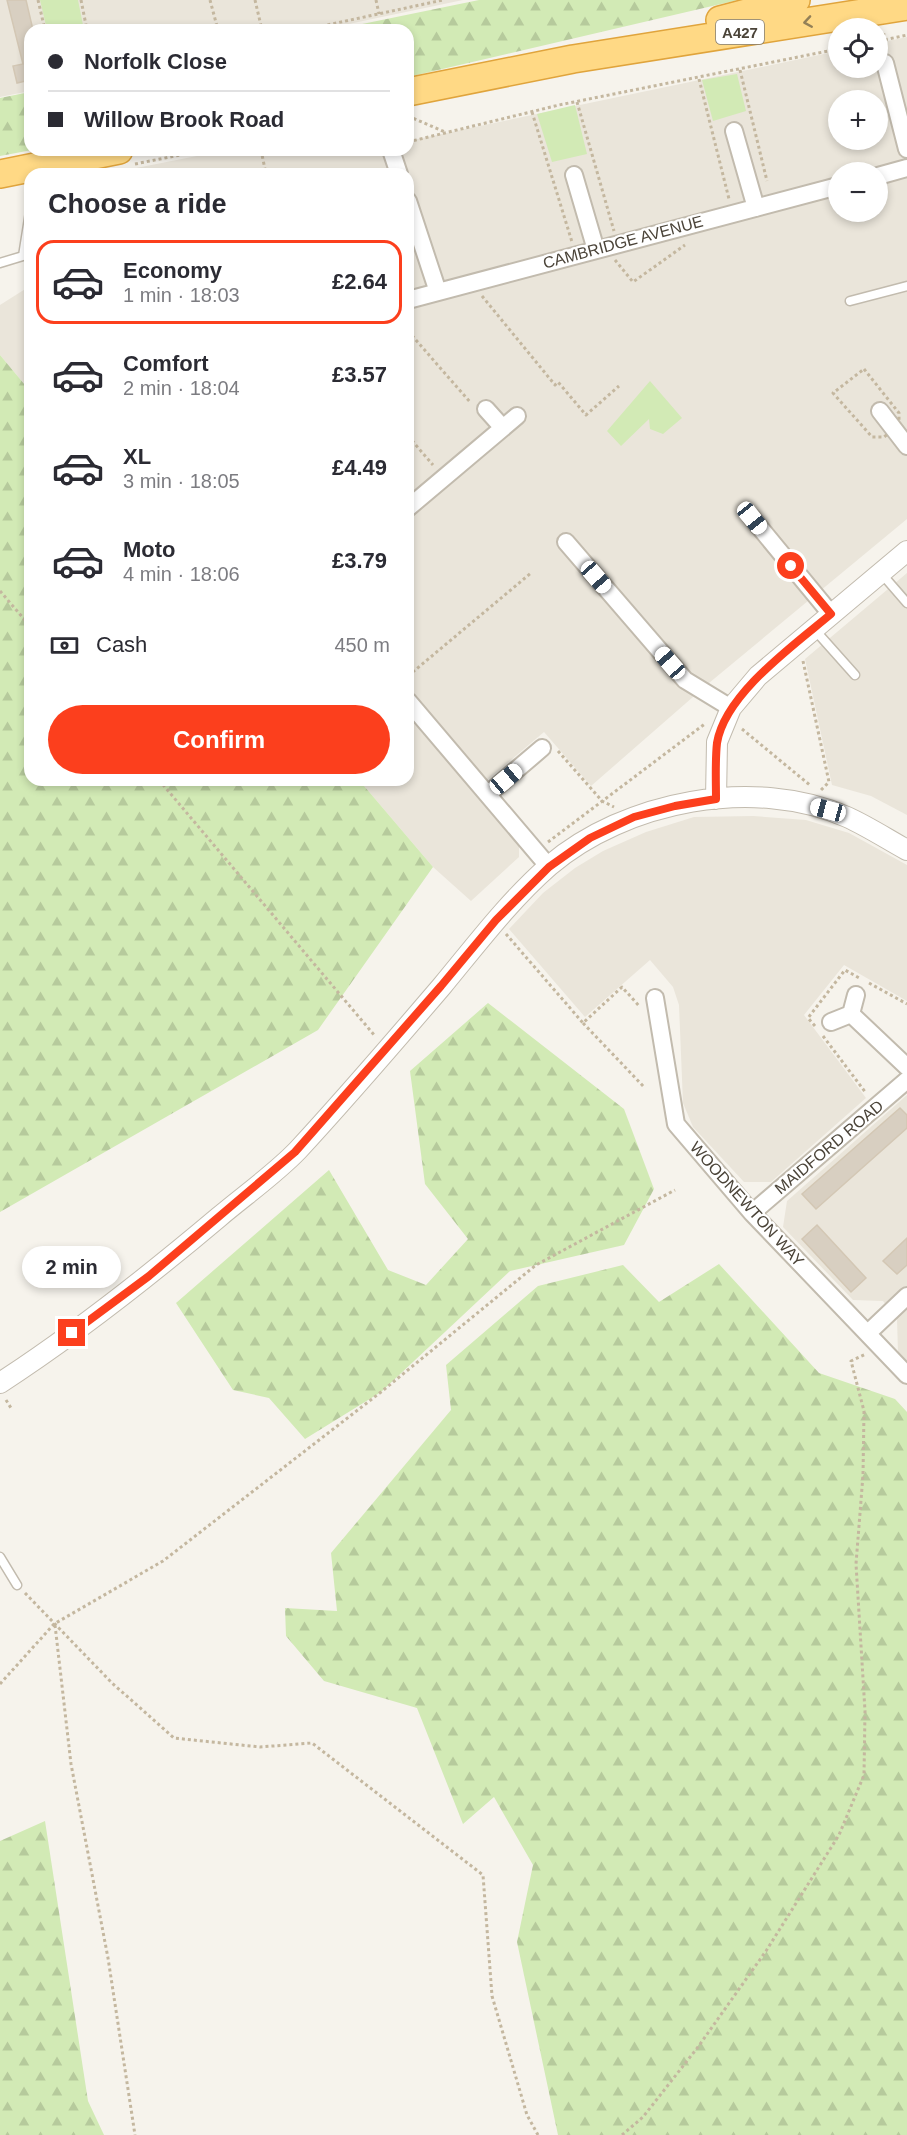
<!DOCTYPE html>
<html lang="en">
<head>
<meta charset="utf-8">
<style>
  :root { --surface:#fff; --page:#f2f2f3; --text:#2b2b33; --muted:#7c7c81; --line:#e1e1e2; --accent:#fc3f1d }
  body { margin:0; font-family:Helvetica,sans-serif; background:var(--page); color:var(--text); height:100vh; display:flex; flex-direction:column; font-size:22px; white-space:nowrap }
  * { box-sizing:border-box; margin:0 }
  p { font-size:20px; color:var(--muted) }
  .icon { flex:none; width:33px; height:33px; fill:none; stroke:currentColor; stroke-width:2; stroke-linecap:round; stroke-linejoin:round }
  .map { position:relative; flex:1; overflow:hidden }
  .panel { position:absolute; left:24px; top:168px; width:390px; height:618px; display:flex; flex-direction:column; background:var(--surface); border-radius:18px; box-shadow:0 3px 9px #0003 }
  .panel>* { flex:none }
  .top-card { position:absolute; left:24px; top:24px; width:390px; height:132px; border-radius:18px; box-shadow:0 3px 9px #0003; display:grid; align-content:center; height:132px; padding:0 24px; background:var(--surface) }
  .tools { position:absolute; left:828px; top:18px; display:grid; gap:12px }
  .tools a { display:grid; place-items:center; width:60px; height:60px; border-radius:50%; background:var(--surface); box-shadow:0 3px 9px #0003; font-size:30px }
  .end { position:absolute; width:27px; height:27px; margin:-14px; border:8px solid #fc3f1d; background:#fff; box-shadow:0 0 0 3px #fff }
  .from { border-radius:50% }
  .bubble { position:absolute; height:42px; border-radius:21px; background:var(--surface); box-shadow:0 3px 9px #0003; font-size:20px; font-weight:600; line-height:42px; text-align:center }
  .car { position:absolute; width:18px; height:36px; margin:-18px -9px; border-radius:8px; box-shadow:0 0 4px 2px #0007; background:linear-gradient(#fff 24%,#345 0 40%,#fff 0 76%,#345 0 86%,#fff 0) }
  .top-card b { display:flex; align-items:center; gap:21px; height:57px; font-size:22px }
  .top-card b+b { border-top:2px solid var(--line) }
  .top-card i { width:15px; height:15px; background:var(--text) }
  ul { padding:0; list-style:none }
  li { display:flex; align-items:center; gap:18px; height:84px; margin:0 12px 9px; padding:0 12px; border:3px solid transparent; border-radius:18px }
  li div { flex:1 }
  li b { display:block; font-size:22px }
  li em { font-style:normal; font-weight:600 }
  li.on { border-color:var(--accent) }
  li>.icon { width:54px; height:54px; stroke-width:1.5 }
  h2 { padding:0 24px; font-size:27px; line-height:72px }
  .pay { display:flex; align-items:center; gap:15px; height:66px; padding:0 24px; font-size:22px }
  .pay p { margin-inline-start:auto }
  .button { display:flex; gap:12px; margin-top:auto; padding:12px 24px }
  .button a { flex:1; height:69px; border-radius:36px; background:var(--accent); color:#fff; font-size:24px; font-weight:600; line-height:69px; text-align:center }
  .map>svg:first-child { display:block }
  .residential { fill:#eae5da; fill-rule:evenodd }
  .green { fill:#d2eab5 }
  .forest { fill:url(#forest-firs) }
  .building { fill:#d8cfc1; stroke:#d3c7b4; stroke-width:1.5 }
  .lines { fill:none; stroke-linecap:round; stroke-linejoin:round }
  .service-casing { stroke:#c2bbae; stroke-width:11 }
  .minor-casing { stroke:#c2bbae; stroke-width:20 }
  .tertiary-casing { stroke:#c2bbae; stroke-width:22 }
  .trunk-casing { stroke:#e0a43c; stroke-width:30 }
  .path { stroke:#c4b79f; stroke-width:3; stroke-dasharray:3 3; stroke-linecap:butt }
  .service { stroke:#fff; stroke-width:8 }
  .minor { stroke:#fff; stroke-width:16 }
  .tertiary { stroke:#fff; stroke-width:20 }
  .trunk { stroke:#ffd985; stroke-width:27 }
  .oneway { stroke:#938057 }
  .route { stroke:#fc3f1d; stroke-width:8 }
  .labels { text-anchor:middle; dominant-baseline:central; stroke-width:4.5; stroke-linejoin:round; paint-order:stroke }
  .shield { fill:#fff; stroke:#817c74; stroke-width:1.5 }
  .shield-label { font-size:15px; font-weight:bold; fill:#4b4439 }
  .street-label { font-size:16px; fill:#4b4439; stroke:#fff }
</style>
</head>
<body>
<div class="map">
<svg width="907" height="2135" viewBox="0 0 907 2135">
  <defs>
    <pattern id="forest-firs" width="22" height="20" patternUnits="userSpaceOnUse" patternTransform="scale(1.5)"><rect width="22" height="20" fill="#d2eab5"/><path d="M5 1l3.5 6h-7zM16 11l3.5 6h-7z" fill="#b6ca9c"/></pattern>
  </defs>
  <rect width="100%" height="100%" fill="#f6f3ec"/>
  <!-- residential -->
  <path class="residential" d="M0,0h463l-143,30h-290v61l-30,6z
    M907,37v482l-198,164 -118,103 -47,-54 -71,60 46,54v11l-48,44 -38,-34 -74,-87h49v-606h-302l121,-24h181v-9l430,-90v17h40v-25zM838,100h40v40h-40zM838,172h40v40h-40z
    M30,286v105l-30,-36v-50z
    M907,573v242l-36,-19 -39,-11 -27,-126z
    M753,816l53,4 43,13 58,32v136l-63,-36 -40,50 62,83 -95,84h-27l-51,-55 -10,-24 -4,-98 -6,-18 -23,-27 -65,57 -76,-88 34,-36 32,-25 28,-17 43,-19 48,-15z
    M907,1095v266l-9,-9 -1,-33 -14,-18 -30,-1 -70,-73 4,-26z"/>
  <!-- green -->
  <path class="green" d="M40,0h38l6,30h-37z
    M737,74l9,37 -33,10 -11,-41z
    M575,105l12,49 -35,8 -15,-48z
    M650,381l32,37 -19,16 -13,-5 -1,-10 -28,27 -14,-15z"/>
  <!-- forest -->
  <path class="forest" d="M479,0h259l-330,77v-47h-75z
    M30,92v58h2l-32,6v-58z
    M0,355l30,36v389h329l74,87 -115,163 -318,182z
    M488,1003l136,106 30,80 -30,56 -114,26 -129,121 -76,47 -36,-41 -36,-8 -57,-87 153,-133 59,100 38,15 42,-46 -43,-55 -15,-113z
    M719,1264l100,109 76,26 12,13v723h-349l-41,-193 16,-77 -39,-68 -31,27 -46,-116 -93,-27 -38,-45 -1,-28 52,3 -6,-58 120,-143 -5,-45 92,-79 85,-21 36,37z
    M45,1821l43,280 16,34h-104v-294z"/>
  <!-- building -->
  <path class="building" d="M7,0h19l7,30h-3v50l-13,3 -4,-17 10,-2z
    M900,1108l7,7v13l-91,81 -14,-15z
    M817,1225l49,53 -15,14 -49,-53z
    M907,1238v27l-10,9 -14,-13z"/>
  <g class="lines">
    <!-- service casing -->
    <g class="service-casing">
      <path id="service" d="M0,263l23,-7 7,-44
        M850,301l57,-15
        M881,573l26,30
        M814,629l41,46
        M0,1557l17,28"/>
    </g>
    <!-- minor casing -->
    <g class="minor-casing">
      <path id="minor" d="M885,63l22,86
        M734,131l22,77
        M391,150l8,24
        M574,175l22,75
        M878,176l29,-8
        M408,201l30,91
        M408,300l430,-114
        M486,409l17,19
        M880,411l27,35
        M408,508l109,-92
        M752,518l79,96
        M566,542l119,138 46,28
        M408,701l141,166
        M488,794l54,-46
        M655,998l21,126 76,89 155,162
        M851,1014l56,53
        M831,1022l20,-8 5,-19
        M752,1213l155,-133
        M868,1333l39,-37"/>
    </g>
    <!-- tertiary casing -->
    <g class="tertiary-casing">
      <path id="tertiary" d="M716,799l1,-57 14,-34 27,-32 149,-125
        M0,1383c77,-50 149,-107 219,-166 26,-22 56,-43 79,-67 49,-53 97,-109 144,-164 34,-41 67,-85 107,-120 76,-65 205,-90 298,-49 20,9 40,22 60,33"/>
    </g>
    <!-- trunk casing -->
    <g class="trunk-casing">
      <path id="trunk" d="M720,20l76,-20
        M408,92l165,-33 334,-53
        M0,174l119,-24"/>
    </g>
    <!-- path -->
    <path class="path" d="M38,0l7,30
      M81,0l6,30
      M210,0l8,30
      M255,0l7,30
      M376,0l3,14
      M304,30l139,-30
      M879,41l28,-6
      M880,41l5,-9
      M740,70l27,111
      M699,79l30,120
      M577,102l37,129
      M532,112l40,130
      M408,116l37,16
      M408,142l151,-37 279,-56
      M261,150l5,24
      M135,164l70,-14
      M615,260l18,22 52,-37
      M482,296l73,89 3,-3 28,33 33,-29
      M408,331l62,71
      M864,369l35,44v12l-15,12h-12l-39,-44z
      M408,436l25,29
      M0,591l30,35
      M803,661l26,121 -8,8
      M408,676l123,-103
      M742,729l69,57
      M558,751l44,50 12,6
      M159,780l216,256
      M548,842l158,-119
      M506,934l77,89 39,-36 18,20
      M869,983l38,21
      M583,1023l62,65
      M815,1026l-7,-8 37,-48 16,9
      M823,1036l43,57
      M6,1400l5,8
      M25,1593l87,90 62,55 86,9 52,-4 171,132 9,121 35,119 11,20
      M55,1625l16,139 37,194 27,177
      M0,1684l54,-60 109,-63 218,-169 155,-127 139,-75
      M622,2135l21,-18 55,-70 68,-96 73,-116 25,-60 1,-64 -9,-147 7,-89 1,-64 -13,-50 15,-7"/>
    <!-- service -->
    <use href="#service" class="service"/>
    <!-- minor -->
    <use href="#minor" class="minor"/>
    <!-- tertiary -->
    <use href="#tertiary" class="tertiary"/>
    <!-- trunk -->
    <use href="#trunk" class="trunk"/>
  </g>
  <!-- one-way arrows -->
  <defs><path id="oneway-chevron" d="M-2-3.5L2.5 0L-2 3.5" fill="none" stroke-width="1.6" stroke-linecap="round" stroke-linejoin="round" transform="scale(1.5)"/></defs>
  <use class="oneway" href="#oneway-chevron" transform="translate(808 22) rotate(171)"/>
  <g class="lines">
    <!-- route -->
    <path class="route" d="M72,1333l77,-57 146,-124 146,-166 55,-66 53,-53 41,-29 44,-21 41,-11 41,-7c0,-18 -1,-38 1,-56 8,-49 77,-98 114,-129l-40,-48"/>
  </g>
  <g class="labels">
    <!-- shield labels -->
    <rect class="shield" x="716" y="20" width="48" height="24" rx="4.5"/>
    <g class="shield-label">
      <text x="740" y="32">A427</text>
    </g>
    <!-- street labels -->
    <g class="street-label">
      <text transform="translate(623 242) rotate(-15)">CAMBRIDGE AVENUE</text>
      <text transform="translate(829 1147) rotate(-40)">MAIDFORD ROAD</text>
      <text transform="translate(747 1204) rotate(48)">WOODNEWTON WAY</text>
    </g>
  </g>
</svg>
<div class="tools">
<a><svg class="icon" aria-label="locate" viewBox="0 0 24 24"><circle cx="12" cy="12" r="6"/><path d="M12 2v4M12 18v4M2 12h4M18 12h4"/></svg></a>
<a>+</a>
<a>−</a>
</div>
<i class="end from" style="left:791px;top:566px"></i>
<i class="end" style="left:72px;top:1333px"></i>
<div class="bubble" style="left:22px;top:1246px;width:99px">2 min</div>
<i class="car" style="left:752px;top:518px;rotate:141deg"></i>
<i class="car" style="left:596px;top:577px;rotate:139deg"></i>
<i class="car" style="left:670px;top:663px;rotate:319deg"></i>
<i class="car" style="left:506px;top:779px;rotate:50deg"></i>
<i class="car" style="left:828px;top:810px;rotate:285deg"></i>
<div class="top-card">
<b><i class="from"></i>Norfolk Close</b>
<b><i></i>Willow Brook Road</b>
</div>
<section class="panel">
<h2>Choose a ride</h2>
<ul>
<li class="on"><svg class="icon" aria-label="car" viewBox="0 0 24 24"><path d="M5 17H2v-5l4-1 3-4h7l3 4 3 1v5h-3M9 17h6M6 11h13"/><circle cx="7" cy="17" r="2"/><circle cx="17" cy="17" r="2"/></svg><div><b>Economy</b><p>1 min · 18:03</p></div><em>£2.64</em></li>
<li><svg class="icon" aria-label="car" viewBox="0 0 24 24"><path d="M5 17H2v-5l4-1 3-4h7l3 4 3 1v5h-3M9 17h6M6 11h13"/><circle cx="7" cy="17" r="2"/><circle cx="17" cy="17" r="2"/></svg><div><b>Comfort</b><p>2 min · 18:04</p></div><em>£3.57</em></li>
<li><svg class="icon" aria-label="car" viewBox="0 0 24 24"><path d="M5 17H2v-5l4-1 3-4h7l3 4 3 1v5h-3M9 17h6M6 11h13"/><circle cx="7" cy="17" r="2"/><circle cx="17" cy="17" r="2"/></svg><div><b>XL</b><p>3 min · 18:05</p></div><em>£4.49</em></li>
<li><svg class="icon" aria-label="car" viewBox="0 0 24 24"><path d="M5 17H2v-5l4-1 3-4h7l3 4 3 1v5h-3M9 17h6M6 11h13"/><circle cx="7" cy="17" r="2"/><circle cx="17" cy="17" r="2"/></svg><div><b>Moto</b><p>4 min · 18:06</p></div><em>£3.79</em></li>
</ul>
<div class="pay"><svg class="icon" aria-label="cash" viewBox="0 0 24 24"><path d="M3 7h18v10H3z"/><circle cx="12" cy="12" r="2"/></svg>Cash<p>450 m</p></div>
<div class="button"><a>Confirm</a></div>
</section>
</div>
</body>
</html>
